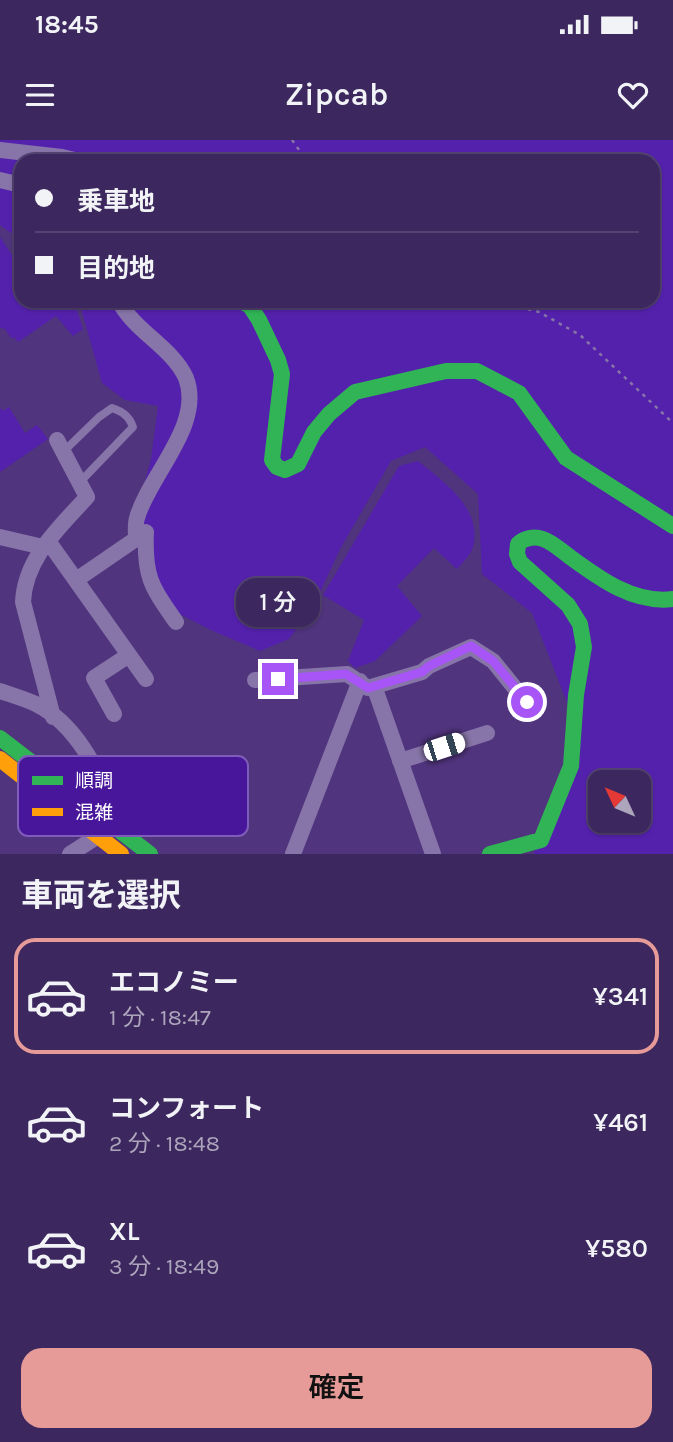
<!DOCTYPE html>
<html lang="ja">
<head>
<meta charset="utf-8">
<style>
  :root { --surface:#3c275e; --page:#473367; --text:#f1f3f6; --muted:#aca5bc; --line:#554473; --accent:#e69b98 }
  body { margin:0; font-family:Karla,"Noto Sans JP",sans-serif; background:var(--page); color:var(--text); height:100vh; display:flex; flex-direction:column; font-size:26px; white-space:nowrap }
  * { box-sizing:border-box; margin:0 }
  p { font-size:23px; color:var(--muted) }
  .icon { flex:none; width:38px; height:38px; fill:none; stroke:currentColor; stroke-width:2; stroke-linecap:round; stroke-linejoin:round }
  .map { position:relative; height:714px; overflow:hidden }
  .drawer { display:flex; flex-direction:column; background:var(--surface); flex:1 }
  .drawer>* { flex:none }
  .banner { position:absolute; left:14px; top:14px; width:646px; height:154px; border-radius:21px; box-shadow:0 2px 5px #0004,0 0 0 2px var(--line); display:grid; align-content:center; height:154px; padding:0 21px; background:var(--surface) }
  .needle { width:46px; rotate:314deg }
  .tools { position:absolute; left:588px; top:630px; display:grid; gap:14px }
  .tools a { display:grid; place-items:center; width:63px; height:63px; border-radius:14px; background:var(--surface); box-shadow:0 2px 5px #0004,0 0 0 2px var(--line); font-size:35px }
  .end { position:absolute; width:32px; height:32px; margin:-16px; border:9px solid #a855f7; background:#fff; box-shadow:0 0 0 4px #fff }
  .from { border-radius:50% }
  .bubble { position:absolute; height:49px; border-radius:21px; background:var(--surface); box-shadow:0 2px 5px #0004,0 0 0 2px var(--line); font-size:23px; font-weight:600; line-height:49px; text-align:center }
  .car { position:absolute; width:21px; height:42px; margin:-21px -10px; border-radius:9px; box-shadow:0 0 5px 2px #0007; background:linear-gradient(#fff 24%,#345 0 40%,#fff 0 76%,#345 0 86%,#fff 0) }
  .banner b { display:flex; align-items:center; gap:24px; height:66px; font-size:26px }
  .banner b+b { border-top:2px solid var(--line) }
  .banner i { width:18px; height:18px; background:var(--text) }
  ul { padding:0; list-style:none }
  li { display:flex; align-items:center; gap:21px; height:116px; margin:0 14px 10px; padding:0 7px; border:4px solid transparent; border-radius:21px }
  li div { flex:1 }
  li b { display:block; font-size:26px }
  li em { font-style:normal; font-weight:600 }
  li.on { border-color:var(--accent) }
  li>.icon { width:63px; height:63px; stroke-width:1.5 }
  h2 { padding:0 21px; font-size:32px; line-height:84px }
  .primary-button { display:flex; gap:14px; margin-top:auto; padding:14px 21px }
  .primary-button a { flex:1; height:80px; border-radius:21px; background:var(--accent); color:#111; font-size:28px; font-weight:600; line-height:80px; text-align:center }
  .status { display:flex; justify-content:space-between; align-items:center; height:49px; padding:0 35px; background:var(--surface); direction:ltr }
  .status svg { height:19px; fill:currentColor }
  header { display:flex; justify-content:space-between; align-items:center; height:91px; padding:0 21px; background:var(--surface); font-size:32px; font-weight:600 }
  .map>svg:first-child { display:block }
  .green { fill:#5421ad; fill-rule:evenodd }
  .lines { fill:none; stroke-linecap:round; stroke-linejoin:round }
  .path { stroke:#8774a8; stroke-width:2.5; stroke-dasharray:3.5 5; stroke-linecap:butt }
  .lane { stroke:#8774a8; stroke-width:8 }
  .street { stroke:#8774a8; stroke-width:16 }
  .fast { stroke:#30b455; stroke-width:16 }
  .slow { stroke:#ff9f0a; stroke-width:16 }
  .route { stroke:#a855f7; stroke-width:9 }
  .key { fill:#48169b; stroke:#7f5cb9; stroke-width:2 }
  .key-label { font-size:19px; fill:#fff }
</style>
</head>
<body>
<div class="status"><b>18:45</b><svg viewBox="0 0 49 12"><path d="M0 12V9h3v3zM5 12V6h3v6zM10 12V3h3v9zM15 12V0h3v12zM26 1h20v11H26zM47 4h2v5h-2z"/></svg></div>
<header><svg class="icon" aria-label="menu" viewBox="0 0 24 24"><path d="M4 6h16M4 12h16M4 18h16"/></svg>Zipcab<svg class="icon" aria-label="heart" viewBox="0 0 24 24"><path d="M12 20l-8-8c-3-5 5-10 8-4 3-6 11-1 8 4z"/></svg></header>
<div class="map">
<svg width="673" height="714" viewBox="0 0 673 714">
  <rect width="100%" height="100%" fill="#50347d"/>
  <!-- green -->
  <path class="green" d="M0,0h673v714h-139l5,-24 27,-72 4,-48 -38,-97 -50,-39 -4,-80 -53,-47 -34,14 -51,88 -24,52 -27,38 -29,12 -47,-20 -57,-29 -17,-97 12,-46 7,-53 -33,-6 -23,-17 -23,-82h574v-140h-632v79l-21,-15zM600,642h39v39h-39z
    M0,97l15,23 6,1v40h53l9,28 -10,7 -17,-20 -38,26 -4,-5 -2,2 -7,-10 -5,-1z
    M9,267l16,26 12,-8 11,14 -48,33v-64l3,3z
    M418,321c26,21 65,48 55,86 -2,8 -11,16 -16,22l-23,-21 -37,38 25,30 -47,45 -20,7 -7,-7 16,-41 -41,-25 76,-129z"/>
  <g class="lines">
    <!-- path -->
    <path class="path" d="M292,0l15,21
      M495,161l44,11 41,23 93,88"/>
    <!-- lane -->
    <path class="lane" d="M63,312l36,-35 13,-9c11,4 17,8 21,19l-53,55"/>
    <!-- street -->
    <path class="street" d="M0,10l62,7 17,4
      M0,40l21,5
      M119,161c15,30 54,47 67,77 18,47 -37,97 -49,140 -2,6 -1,14 -1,21
      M0,397l43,10
      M48,401l98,138
      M76,440l70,-48c-2,45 5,54 30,90
      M255,540l92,-6 21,14 54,-16 7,-6 42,-19 22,14 34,42
      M374,546l59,168
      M0,551c12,4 25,8 36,13 48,24 68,83 90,128
      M114,574l-20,-36 35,-23
      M53,577l-30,-115c2,-44 36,-74 64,-105l-30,-57
      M400,621l87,-28
      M70,714l28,-18
      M293,714l67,-173"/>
    <!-- fast -->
    <path class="fast" d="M241,161l9,5 9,14 19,40 4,14 -10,86 5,7 8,3 13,-6 16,-32 15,-18 26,-22 91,-21h31l42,22 47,65 107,68
      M0,598l150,116
      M490,714l51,-14 30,-74 5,-71 8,-48 -4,-23 -12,-19 -48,-43 -3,-8 1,-10c6,-6 16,-8 25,-5 9,3 19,12 27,18 30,22 64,47 103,42"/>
    <!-- slow -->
    <path class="slow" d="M0,619l121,95"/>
  </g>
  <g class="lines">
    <!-- route -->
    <path class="route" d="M278,539l68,-5 22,14 54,-16 7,-6 42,-20 22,15 34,41"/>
  </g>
  <!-- legend -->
  <rect x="18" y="616" width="230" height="80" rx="10" class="key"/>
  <rect x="32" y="636" width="31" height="9" fill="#30b455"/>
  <rect x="32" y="668" width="31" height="8" fill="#ff9f0a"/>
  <g class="key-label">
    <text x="75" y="647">順調</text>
    <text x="75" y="679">混雑</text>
  </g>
</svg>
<div class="tools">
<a><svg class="needle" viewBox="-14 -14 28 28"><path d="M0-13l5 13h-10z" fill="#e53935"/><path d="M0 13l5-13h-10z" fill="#aca5bc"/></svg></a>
</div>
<i class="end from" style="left:527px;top:562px"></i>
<i class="end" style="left:278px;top:539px"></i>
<div class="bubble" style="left:236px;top:438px;width:84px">1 分</div>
<i class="car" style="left:444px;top:607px;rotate:72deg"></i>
<div class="banner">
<b><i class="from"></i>乗車地</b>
<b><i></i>目的地</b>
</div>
</div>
<section class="drawer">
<h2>車両を選択</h2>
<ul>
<li class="on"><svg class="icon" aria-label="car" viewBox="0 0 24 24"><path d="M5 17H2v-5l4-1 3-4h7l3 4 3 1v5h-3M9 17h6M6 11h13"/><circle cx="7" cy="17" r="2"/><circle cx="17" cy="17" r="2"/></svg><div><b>エコノミー</b><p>1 分 · 18:47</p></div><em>¥341</em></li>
<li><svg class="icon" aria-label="car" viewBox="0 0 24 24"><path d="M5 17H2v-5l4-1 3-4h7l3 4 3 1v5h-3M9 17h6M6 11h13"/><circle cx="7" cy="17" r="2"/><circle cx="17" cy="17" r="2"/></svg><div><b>コンフォート</b><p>2 分 · 18:48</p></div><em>¥461</em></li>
<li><svg class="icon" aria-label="car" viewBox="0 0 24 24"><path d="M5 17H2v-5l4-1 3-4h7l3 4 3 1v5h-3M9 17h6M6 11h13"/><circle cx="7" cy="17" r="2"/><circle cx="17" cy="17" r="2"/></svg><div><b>XL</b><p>3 分 · 18:49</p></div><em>¥580</em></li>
</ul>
<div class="primary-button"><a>確定</a></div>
</section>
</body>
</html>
